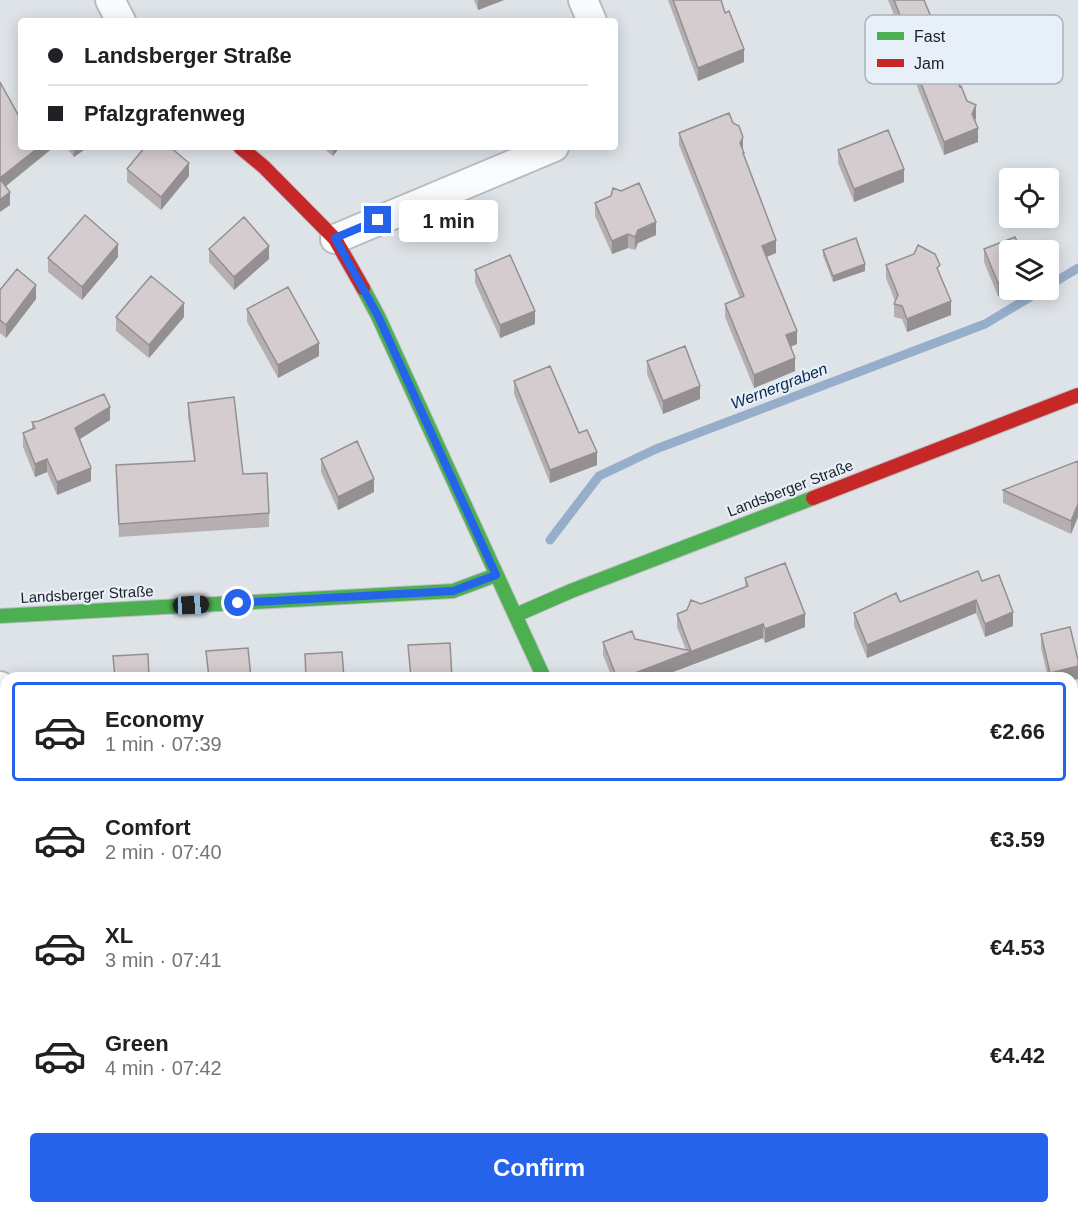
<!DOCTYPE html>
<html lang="en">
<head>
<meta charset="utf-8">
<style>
  :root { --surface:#fff; --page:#f6f6f6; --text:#202124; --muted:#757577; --line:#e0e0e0; --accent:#2563eb }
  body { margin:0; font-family:Arial,sans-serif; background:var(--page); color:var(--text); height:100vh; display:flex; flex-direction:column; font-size:22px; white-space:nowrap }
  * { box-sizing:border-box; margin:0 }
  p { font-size:20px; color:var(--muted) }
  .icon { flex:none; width:33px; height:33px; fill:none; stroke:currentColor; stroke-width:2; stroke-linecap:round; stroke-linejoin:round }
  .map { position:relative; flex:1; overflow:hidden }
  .drawer { position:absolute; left:0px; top:672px; width:1078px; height:542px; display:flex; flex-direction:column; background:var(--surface); border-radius:18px 18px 0 0; box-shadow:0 3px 15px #0003 }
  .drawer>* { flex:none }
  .top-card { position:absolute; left:18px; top:18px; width:600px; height:132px; border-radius:6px; box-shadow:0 3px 15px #0003; display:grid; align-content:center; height:132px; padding:0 30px; background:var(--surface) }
  .controls { position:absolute; left:999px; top:168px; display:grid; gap:12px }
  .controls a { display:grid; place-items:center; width:60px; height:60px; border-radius:6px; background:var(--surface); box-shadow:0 3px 15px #0003; font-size:30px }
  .end { position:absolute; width:27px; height:27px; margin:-14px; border:8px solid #2563eb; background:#fff; box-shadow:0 0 0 3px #fff }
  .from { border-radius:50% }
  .bubble { position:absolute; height:42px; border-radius:6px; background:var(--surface); box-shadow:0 3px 15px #0003; font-size:20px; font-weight:800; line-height:42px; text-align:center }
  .car { position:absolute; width:18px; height:36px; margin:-18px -9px; border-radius:8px; box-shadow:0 0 4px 2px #0007; background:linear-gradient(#222 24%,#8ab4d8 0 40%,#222 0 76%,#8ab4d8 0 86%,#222 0) }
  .top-card b { display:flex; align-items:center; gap:21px; height:57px; font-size:22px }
  .top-card b+b { border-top:2px solid var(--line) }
  .top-card i { width:15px; height:15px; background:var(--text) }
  ul { padding:10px 0 0; list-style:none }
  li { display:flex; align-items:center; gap:18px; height:99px; margin:0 12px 9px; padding:0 18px; border:3px solid transparent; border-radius:6px }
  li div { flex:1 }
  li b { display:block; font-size:22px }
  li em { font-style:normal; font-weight:800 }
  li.active { border-color:var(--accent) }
  li>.icon { width:54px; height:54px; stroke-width:1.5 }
  .button { display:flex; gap:12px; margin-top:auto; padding:12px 30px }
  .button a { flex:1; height:69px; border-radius:6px; background:var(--accent); color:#fff; font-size:24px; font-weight:800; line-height:69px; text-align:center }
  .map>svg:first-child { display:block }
  .built { fill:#d0d9e4 }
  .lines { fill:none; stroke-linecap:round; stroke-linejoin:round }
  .stream { stroke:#97aecb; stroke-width:9 }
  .street-casing { stroke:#b9bcc0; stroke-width:32 }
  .fast-casing { stroke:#b9bcc0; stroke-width:16 }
  .jam-casing { stroke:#b9bcc0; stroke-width:16 }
  .street { stroke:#fafbfc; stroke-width:28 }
  .fast { stroke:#4caf50; stroke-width:14 }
  .jam { stroke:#c62828; stroke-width:14 }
  .tram { stroke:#babcbd; stroke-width:1.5 }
  .rail { stroke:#babcbd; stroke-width:4.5; stroke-dasharray:3 6; stroke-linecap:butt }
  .wall { fill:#b6afb1 }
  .shaded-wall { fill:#948f90 }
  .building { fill:#d4ccce; stroke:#948f90; stroke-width:1.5 }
  .route { stroke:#2563eb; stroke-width:8 }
  .labels { text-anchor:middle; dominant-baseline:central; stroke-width:4.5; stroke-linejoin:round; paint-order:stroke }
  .street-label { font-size:15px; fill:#1c1f22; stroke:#e7eff9 }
  .water-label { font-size:16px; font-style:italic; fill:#06294e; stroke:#e7eff9 }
  .key { fill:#e7eff9; stroke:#aab1b8; stroke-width:1.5 }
  .key-label { font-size:16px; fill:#1c1f22 }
</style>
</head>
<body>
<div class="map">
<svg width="1078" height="1213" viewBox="0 0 1078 1213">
  <rect width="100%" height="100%" fill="#dee3e8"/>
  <!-- built -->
  <path class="built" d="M0,1003l6,5v200h222l6,5h-234z"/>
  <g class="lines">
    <!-- stream -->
    <path class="stream" d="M1048,286l30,-18
      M550,540l49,-64 57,-27 329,-125 57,-34
      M414,1213l1,-5"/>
    <!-- street casing -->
    <g class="street-casing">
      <path id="street" d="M110,0l11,21
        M583,0l9,21
        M335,239l219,-92
        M0,686l6,6
        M1072,852l6,-1"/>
    </g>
    <!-- fast casing -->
    <g class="fast-casing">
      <path id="fast" d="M363,288l15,28 166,362
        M516,615l55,-24 242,-93
        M0,616l453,-25 43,-16
        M785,1208l3,5"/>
    </g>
    <!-- jam casing -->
    <g class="jam-casing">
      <path id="jam" d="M240,147l24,20 71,72 28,49
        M813,498l265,-103"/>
    </g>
    <!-- street -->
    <use href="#street" class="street"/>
    <!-- fast -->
    <use href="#fast" class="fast"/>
    <!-- jam -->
    <use href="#jam" class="jam"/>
    <!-- tram -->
    <path class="tram" d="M0,1138l6,5
      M0,1173l6,5
      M37,1208l6,5
      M77,1208l6,5"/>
    <!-- rail -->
    <path class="rail" d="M0,1101l6,6
      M117,1208l6,5"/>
  </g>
  <!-- wall -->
  <path class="wall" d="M474,0h30l-26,10z
    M668,0h53l23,62 -46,19z
    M888,0h36l36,87 16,31 -1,3 3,21 -34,13 -33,-84 -9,4 -15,-38v-13l9,-4z
    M679,133l64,17 1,8 32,95 -10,4 31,87 -6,3 4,24 -41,17 -29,-71v-13l15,-6 -61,-153z
    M66,147h22l-14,10z
    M322,147h18l-7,9z
    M838,150l66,32 -50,20 -16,-39z
    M127,169l62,7 -28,34 -34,-28z
    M595,203l61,32 -18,8 -3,7 -7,-2 -16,6 -17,-38z
    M209,249l60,10 -35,31 -25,-28z
    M984,249l26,41h5l-17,6 -14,-34z
    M823,250l42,21 -32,11 -10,-26z
    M118,257l-36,43 -34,-28v-14z
    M886,265l54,9 11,41 -44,17 -5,-13 -8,-2v-13l1,-3 -9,-23z
    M475,270l60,54 -35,14 -25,-55z
    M0,290l36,9 -30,39 -6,-5z
    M247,309l72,47 -41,22 -31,-56z
    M116,317h68l-35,41 -33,-27z
    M647,361l53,38 -37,15 -16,-40z
    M514,381l83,84 -47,18 -36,-89z
    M188,403l55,71 26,39v14l-150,10 -3,-72 78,-4 -6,-45z
    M110,420l-30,19 11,42 -34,14 -10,-23 -12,5 -12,-30v-14l9,-4v-7z
    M321,459l53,33 -36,18 -17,-38z
    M1078,461v56l-7,17 -68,-31v-13z
    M745,578l60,49 -40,16 -2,-5 -106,40h-45l-9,-23v-13l32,-3 51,11 -9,-23v-13l68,-27z
    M982,581l31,45 -28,11 -9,-24 -109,45 -13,-32v-13z
    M1041,634l37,26v19l-6,1v-2h-24l-7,-30z
    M6,779v69l-6,-6v-56z
    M855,1208h40l3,5h-40z"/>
  <!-- shaded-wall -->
  <path class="shaded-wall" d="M478,0h26l-26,10z
    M744,49v13l-46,19v-13z
    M911,58v13l-9,4v-14z
    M976,105v13l-4,9v-13z
    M978,128v14l-34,13v-13z
    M743,137v12l-3,-6z
    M39,147h15l-54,44v-13z
    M74,147h14l-14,10z
    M333,147h7l-7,9z
    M189,163v13l-28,34v-13z
    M904,169v13l-50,20v-13z
    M10,192v13l-10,7v-12z
    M656,222v13l-18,8 -3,7v-13l3,-7z
    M628,234v14l-16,6v-13z
    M776,240v13l-14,6v-13z
    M118,244v13l-36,43v-13z
    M269,246v13l-35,31v-13z
    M865,264v7l-32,11v-6z
    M1010,279v11h5l-17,6v-13z
    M36,285v14l-30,39v-13z
    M951,301v14l-44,17v-13z
    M184,303v14l-35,41v-13z
    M535,311v13l-35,14v-13z
    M797,331v13l-11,4v-13z
    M319,343v13l-41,22v-13z
    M795,358v13l-41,17v-13z
    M700,386v13l-37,15v-13z
    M110,407v13l-35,22v-14z
    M597,452v13l-47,18v-13z
    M47,459v13l-12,5v-13z
    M91,468v13l-34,14v-13z
    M374,479v13l-36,18v-13z
    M1078,504v13l-7,17v-13z
    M976,600v13l-109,45v-13z
    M1013,612v14l-28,11v-13z
    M805,614v13l-40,16v-14z
    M763,624v14l-106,40h-35z
    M1078,666v13l-6,1v-2h-22v-5z
    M845,1208h9l-9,4z
    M948,1208h10l-10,4z"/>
  <!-- building -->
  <path class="building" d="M673,0h48l4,13 4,-2 15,38 -46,19z
    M894,0h30l36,87 1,-1 6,15 9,4 -4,9 6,14 -34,14 -33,-84 -9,3 -15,-37 14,-6z
    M0,82l21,38v27h18l-39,31z
    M729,113l4,10 6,3 4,11 -3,6 4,10h-1l33,87 -14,6 35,85 -11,4 9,23 -41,17 -29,-71 19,-8 -65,-163z
    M888,130l16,39 -50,20 -16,-39z
    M145,147h25l19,16 -28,34 -34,-28z
    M0,179l10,13 -10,8z
    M639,183l17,39 -18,8 -3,7 -7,-3 -16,7 -17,-38 16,-7 2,-8 8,3z
    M85,215l33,29 -36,43 -34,-29z
    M244,217l25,29 -35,31 -25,-28z
    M1015,237l6,13h-11v29l-12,4 -14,-34z
    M856,238l9,26 -32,12 -10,-26z
    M918,245l17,9 5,11 -3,3 14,33 -44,18 -5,-13 -8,-2 4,-9 -12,-30 28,-11z
    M510,255l25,56 -35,14 -25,-55z
    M17,269l19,16 -30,40 -6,-5v-30z
    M151,276l33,27 -35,42 -33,-28z
    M288,287l31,56 -41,22 -31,-56z
    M685,346l15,40 -37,15 -16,-40z
    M550,366l29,67 8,-3 10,22 -47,18 -36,-89z
    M104,394l6,13 -35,21 16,40 -34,14 -10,-23 -12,5 -12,-31 12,-5 -3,-6 7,-1z
    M234,397l9,77 24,-1 2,40 -150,11 -3,-59 79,-4 -7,-58z
    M357,441l17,38 -36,18 -17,-38z
    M1078,461v43l-7,17 -68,-31z
    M785,563l20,51 -40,15 -2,-5 -141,54h-5l-14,-36 29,-11 3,8 56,12 -14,-37 10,-4 4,-10 10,4 47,-18 -3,-8z
    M978,571l4,10 17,-6 14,37 -28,12 -9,-24 -109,45 -13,-32 42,-20 4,9z
    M1070,627l8,33v6l-28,7 -9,-39z
    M450,643l2,35h-41l-3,-33z
    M248,648l3,30h-42l-3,-27z
    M342,652l2,26h-38l-1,-24z
    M148,654l1,24h-34l-2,-22z
    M6,779v56l-6,-6v-43z
    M524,1208h196l1,3 -8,2h-188z
    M861,1208h34l3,5h-35z
    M910,1208h9l3,5h-24z"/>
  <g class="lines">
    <!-- route -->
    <path class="route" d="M238,603l215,-12 43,-16 -118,-259 -43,-78 43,-18"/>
  </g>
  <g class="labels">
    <!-- street labels -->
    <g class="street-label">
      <text transform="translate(790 488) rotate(-21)">Landsberger Straße</text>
      <text transform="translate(87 594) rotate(-3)">Landsberger Straße</text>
    </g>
    <!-- water labels -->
    <g class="water-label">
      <text transform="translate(779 386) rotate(-21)">Wernergraben</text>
    </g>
  </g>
  <!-- legend -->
  <rect x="865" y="15" width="198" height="69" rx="9" class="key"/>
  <rect x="877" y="32" width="27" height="8" fill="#4caf50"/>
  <rect x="877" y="59" width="27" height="8" fill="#c62828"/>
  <g class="key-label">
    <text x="914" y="42">Fast</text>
    <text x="914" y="69">Jam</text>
  </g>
</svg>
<div class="controls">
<a><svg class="icon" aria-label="locate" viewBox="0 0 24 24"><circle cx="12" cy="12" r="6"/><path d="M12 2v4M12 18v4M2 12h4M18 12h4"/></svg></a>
<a><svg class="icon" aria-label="layers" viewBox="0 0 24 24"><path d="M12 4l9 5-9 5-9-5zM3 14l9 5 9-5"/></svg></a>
</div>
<i class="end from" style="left:238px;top:603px"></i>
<i class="end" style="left:378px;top:220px"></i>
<div class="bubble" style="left:399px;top:200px;width:99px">1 min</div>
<i class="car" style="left:191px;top:605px;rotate:87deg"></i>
<div class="top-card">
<b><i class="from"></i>Landsberger Straße</b>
<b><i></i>Pfalzgrafenweg</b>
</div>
<section class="drawer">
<ul>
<li class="active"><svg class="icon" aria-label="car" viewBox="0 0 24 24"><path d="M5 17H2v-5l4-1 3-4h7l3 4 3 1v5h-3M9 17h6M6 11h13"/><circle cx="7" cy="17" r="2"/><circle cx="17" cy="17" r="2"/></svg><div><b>Economy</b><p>1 min · 07:39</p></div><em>€2.66</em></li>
<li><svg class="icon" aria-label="car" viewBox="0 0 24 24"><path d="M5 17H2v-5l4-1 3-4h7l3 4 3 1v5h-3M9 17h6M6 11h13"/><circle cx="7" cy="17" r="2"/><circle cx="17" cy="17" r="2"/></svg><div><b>Comfort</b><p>2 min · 07:40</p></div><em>€3.59</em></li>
<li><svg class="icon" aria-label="car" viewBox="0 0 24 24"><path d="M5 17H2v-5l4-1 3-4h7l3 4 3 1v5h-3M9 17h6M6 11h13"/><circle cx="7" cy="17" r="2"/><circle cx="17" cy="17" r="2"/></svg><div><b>XL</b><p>3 min · 07:41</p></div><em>€4.53</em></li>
<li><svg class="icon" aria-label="car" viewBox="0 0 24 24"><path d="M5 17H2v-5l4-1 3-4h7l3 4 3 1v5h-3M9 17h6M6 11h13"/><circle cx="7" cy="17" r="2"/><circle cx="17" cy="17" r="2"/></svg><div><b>Green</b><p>4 min · 07:42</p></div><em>€4.42</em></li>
</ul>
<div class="button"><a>Confirm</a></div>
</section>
</div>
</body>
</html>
